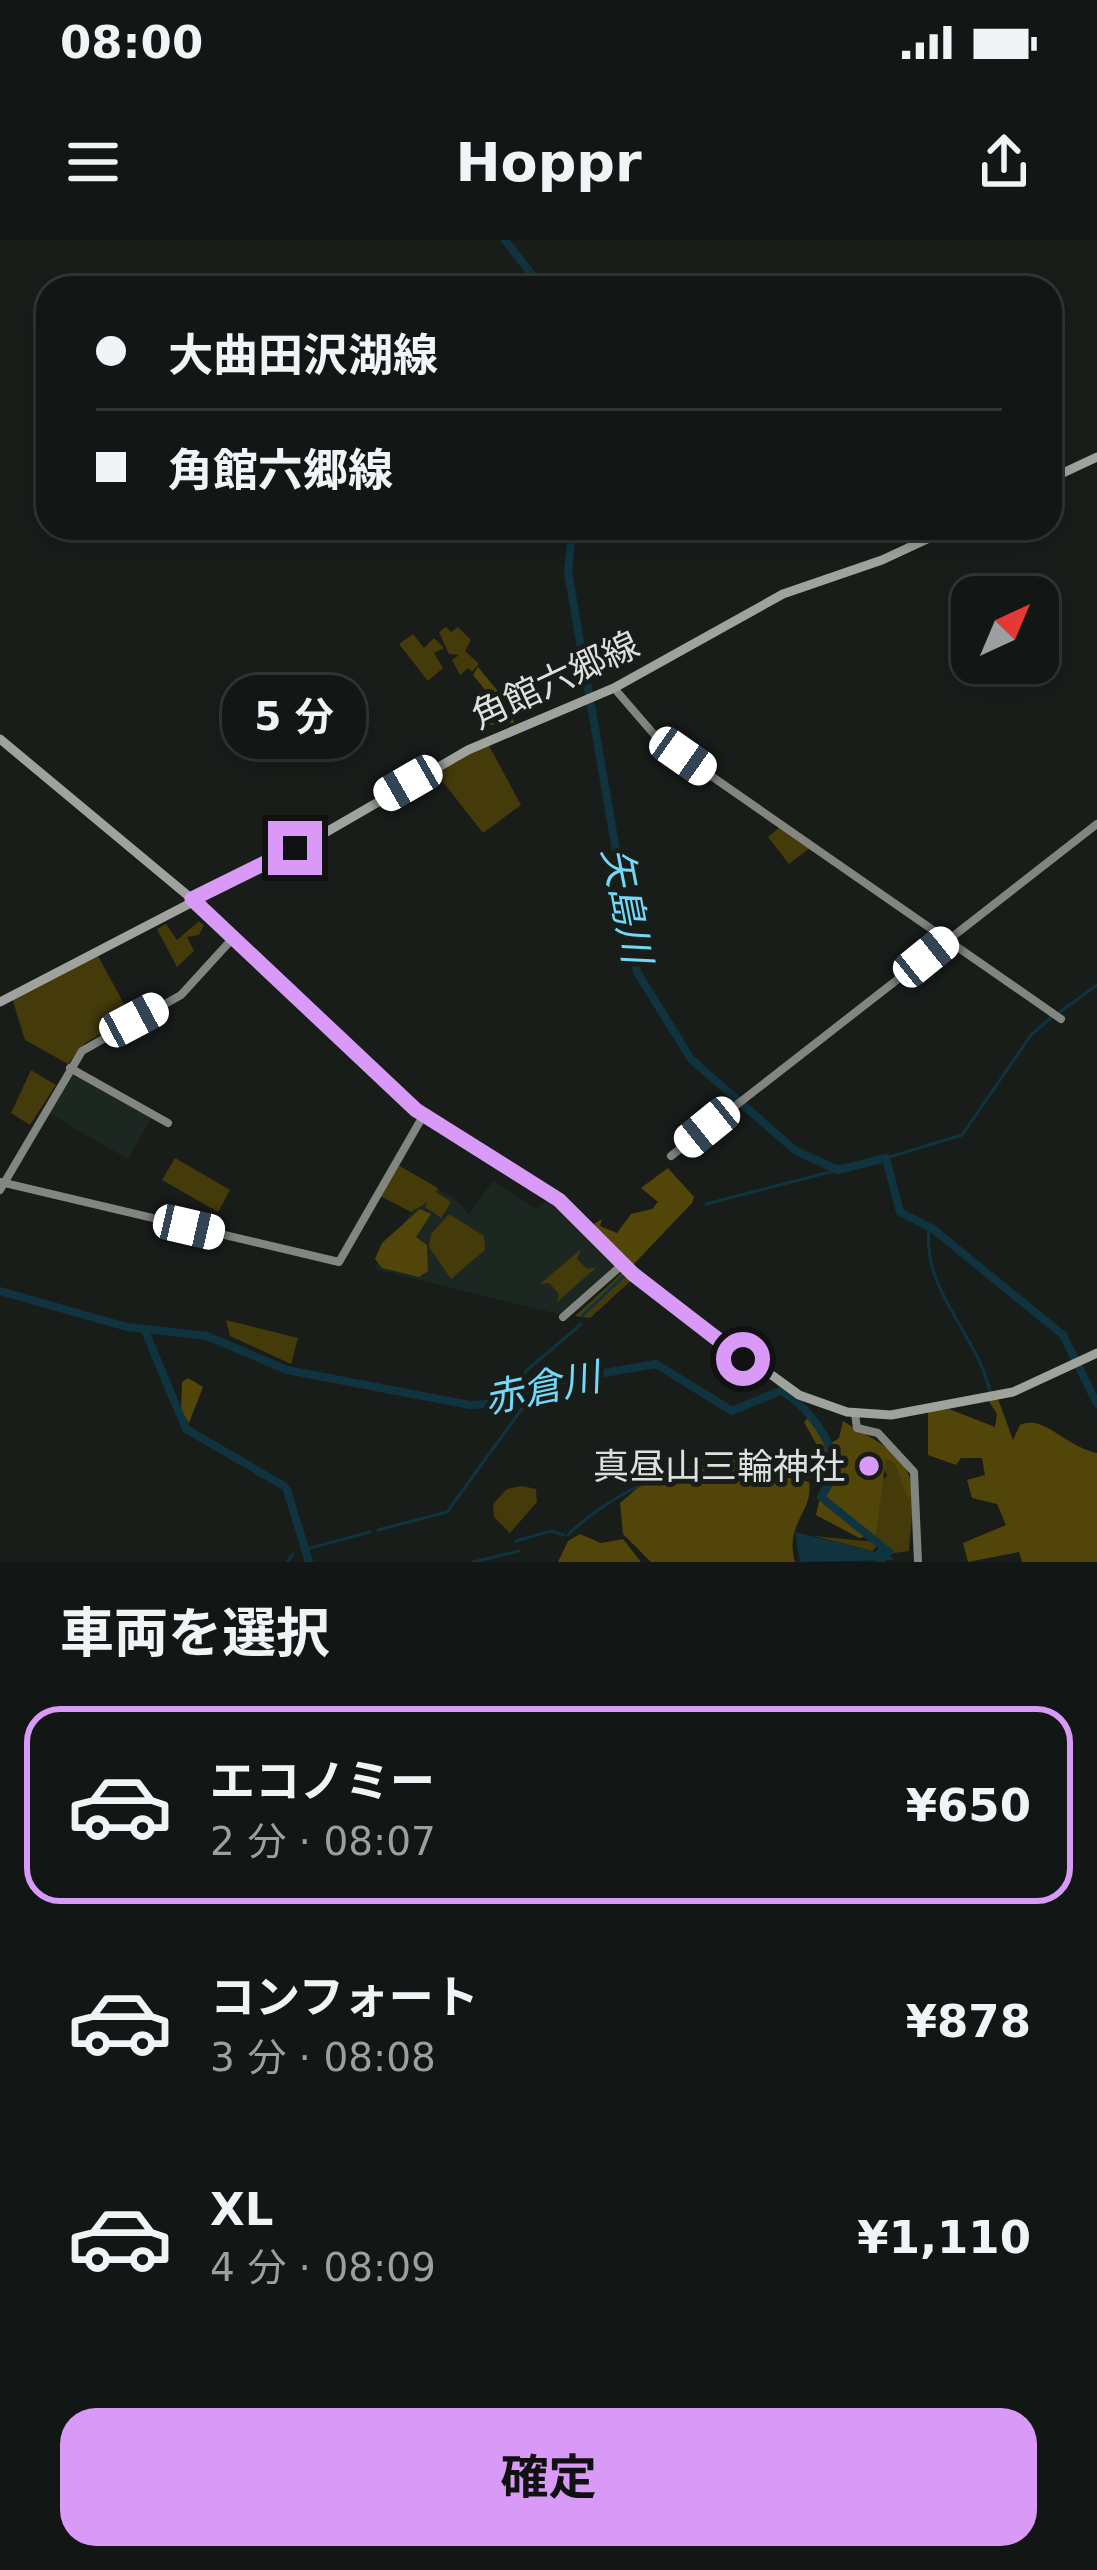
<!DOCTYPE html>
<html lang="ja">
<head>
<meta charset="utf-8">
<style>
  :root { --surface:#121614; --page:#1f2322; --text:#f1f3f6; --muted:#9c9fa0; --line:#313534; --accent:#d99af7 }
  body { margin:0; font-family:"DejaVu Sans","Noto Sans JP",sans-serif; background:var(--page); color:var(--text); height:100vh; display:flex; flex-direction:column; font-size:45px; white-space:nowrap }
  * { box-sizing:border-box; margin:0 }
  p { font-size:39px; color:var(--muted) }
  .icon { flex:none; width:66px; height:66px; fill:none; stroke:currentColor; stroke-width:2; stroke-linecap:round; stroke-linejoin:round }
  .map { position:relative; height:1322px; overflow:hidden }
  .details { display:flex; flex-direction:column; background:var(--surface); flex:1 }
  .details>* { flex:none }
  .hud { position:absolute; left:36px; top:36px; width:1026px; height:264px; border-radius:36px; box-shadow:0 6px 18px #0003,0 0 0 3px var(--line); display:grid; align-content:center; height:264px; padding:0 60px; background:var(--surface) }
  .needle { width:78px; rotate:44deg }
  .buttons { position:absolute; left:951px; top:336px; display:grid; gap:24px }
  .buttons a { display:grid; place-items:center; width:108px; height:108px; border-radius:24px; background:var(--surface); box-shadow:0 6px 18px #0003,0 0 0 3px var(--line); font-size:60px }
  .end { position:absolute; width:54px; height:54px; margin:-27px; border:15px solid #d99af7; background:#111; box-shadow:0 0 0 6px #111 }
  .from { border-radius:50% }
  .bubble { position:absolute; height:84px; border-radius:36px; background:var(--surface); box-shadow:0 6px 18px #0003,0 0 0 3px var(--line); font-size:39px; font-weight:700; line-height:84px; text-align:center }
  .car { position:absolute; width:36px; height:72px; margin:-36px -18px; border-radius:15px; box-shadow:0 0 9px 3px #0007; background:linear-gradient(#fff 24%,#345 0 40%,#fff 0 76%,#345 0 86%,#fff 0) }
  .hud b { display:flex; align-items:center; gap:42px; height:114px; font-size:45px }
  .hud b+b { border-top:3px solid var(--line) }
  .hud i { width:30px; height:30px; background:var(--text) }
  ul { padding:0; list-style:none }
  li { display:flex; align-items:center; gap:36px; height:198px; margin:0 24px 18px; padding:0 36px; border:6px solid transparent; border-radius:36px }
  li div { flex:1 }
  li b { display:block; font-size:45px }
  li em { font-style:normal; font-weight:700 }
  li.active { border-color:var(--accent) }
  li>.icon { width:108px; height:108px; stroke-width:1.5 }
  h2 { padding:0 60px; font-size:54px; line-height:144px }
  .action { display:flex; gap:24px; margin-top:auto; padding:24px 60px }
  .action a { flex:1; height:138px; border-radius:36px; background:var(--accent); color:#111; font-size:48px; font-weight:700; line-height:138px; text-align:center }
  .status { display:flex; justify-content:space-between; align-items:center; height:84px; padding:0 60px; background:var(--surface); direction:ltr }
  .status svg { height:33px; fill:currentColor }
  header { display:flex; justify-content:space-between; align-items:center; height:156px; padding:0 60px; background:var(--surface); font-size:54px; font-weight:700 }
  .map>svg:first-child { display:block }
  .built { fill:#1b2720 }
  .green { fill:#453a0a }
  .forest { fill:#524509 }
  .water { fill:#10343f }
  .lines { fill:none; stroke-linecap:round; stroke-linejoin:round }
  .stream { stroke:#10343f; stroke-width:3 }
  .river { stroke:#10343f; stroke-width:8 }
  .secondary { stroke:#838580; stroke-width:8 }
  .primary { stroke:#a0a39d; stroke-width:9 }
  .route { stroke:#d99af7; stroke-width:15 }
  .poi-dot { fill:#d99af7; stroke:#181d1a; stroke-width:4.5 }
  .labels { text-anchor:middle; dominant-baseline:central; stroke-width:10; stroke-linejoin:round; paint-order:stroke }
  .street-label { font-size:36px; fill:#dce0de; stroke:#181d1a }
  .poi-label { font-size:36px; fill:#dce0de; stroke:#181d1a; text-anchor:end }
  .water-label { font-size:39px; font-style:italic; fill:#72d9f9; stroke:#181d1a }
</style>
</head>
<body>
<div class="status"><b>08:00</b><svg viewBox="0 0 49 12"><path d="M0 12V9h3v3zM5 12V6h3v6zM10 12V3h3v9zM15 12V0h3v12zM26 1h20v11H26zM47 4h2v5h-2z"/></svg></div>
<header><svg class="icon" aria-label="menu" viewBox="0 0 24 24"><path d="M4 6h16M4 12h16M4 18h16"/></svg>Hoppr<svg class="icon" aria-label="share" viewBox="0 0 24 24"><path d="M12 15V3M7 8l5-5 5 5M5 13v7h14v-7"/></svg></header>
<div class="map">
<svg width="1097" height="1322" viewBox="0 0 1097 1322">
  <rect width="100%" height="100%" fill="#181d1a"/>
  <!-- built -->
  <path class="built" d="M71,829l81,48 -24,42 -81,-47z
    M398,925l57,34 14,15 24,-33 43,28 15,-12 69,68 -58,50 -188,-46 37,-57z"/>
  <!-- green -->
  <path class="green" d="M446,387l5,5 7,-5 13,13 -6,11 14,13 -7,8 -4,-4 -8,7 -8,-15 7,-5 -10,-1 -10,-22z
    M413,394l11,14 10,-10 10,10 -10,5 9,15 -15,13 -29,-37z
    M487,502l34,63 -38,28 -47,-60z
    M781,586l30,21 -22,17 -21,-27z
    M199,681l5,4 -5,10 -12,2 7,14 -17,16 -20,-38 9,-5 11,16z
    M97,714l34,63 -46,26 -17,21 -43,-24 -13,-42z
    M31,830l25,15 -26,40 -19,-12z
    M175,918l55,32 -12,22 -56,-32z
    M398,925l40,23 -2,4 15,10 -10,16 -16,-11 3,-5 -17,10 -31,-16z
    M449,974l35,22 1,14 -34,29 -22,-32 2,-13z
    M581,1009l-4,10 10,10 10,-2 -40,35 2,-8 -10,-11 -9,1z
    M625,1030l9,8 -44,40 -15,-2z
    M226,1080l72,18 -7,26 -61,-28z
    M889,1210c35,33 22,56 20,101l-23,3 -8,-9 -6,6 -58,-15 61,6 -31,-30 43,-36 -7,-17z
    M522,1246l14,3 1,13 -27,31 -16,-16 -1,-13 14,-15z"/>
  <!-- forest -->
  <path class="forest" d="M478,427l31,38 5,18 -26,2 -10,-15 17,-8 -22,-27z
    M668,928l26,29 -2,6 -62,65 -41,-41 13,-8 -2,7 17,7 14,-19 21,-5 6,-7 -17,-14z
    M420,969l11,5 -15,23 11,8 1,26 -9,6 -37,-9 -7,-9 7,-16z
    M188,1138l15,9 -14,36 -8,-12 1,-29z
    M998,1159l15,41 7,-15c24,-11 44,21 77,28v109h-75l-3,-10 -51,10 -5,-19 43,-18 -9,-21 -25,-6 -5,-18 18,-5 -3,-17h-21l-5,7 -28,-10v-44l21,-2 46,18 2,-13 -9,-14z
    M808,1178l22,26 9,-6 4,-17c29,19 66,30 70,71l-5,7 -13,-35 -9,-6 -10,76 -17,4 -43,-23 8,-35 -5,-31 -15,-27z
    M742,1214l24,17 43,11c5,30 -25,41 -14,80h-144l-28,-28 -3,-31 27,-23z
    M580,1294l21,9 22,-4 18,23h-83l10,-21z"/>
  <!-- water -->
  <path class="water" d="M795,1292l80,20 6,-5 13,13 -94,2z"/>
  <g class="lines">
    <!-- stream -->
    <path class="stream" d="M1060,772l37,-27
      M886,918l76,-23 69,-100 22,-19
      M706,964l132,-34
      M929,989c-7,62 49,106 61,163
      M582,1076l44,-42
      M815,1237l11,11
      M378,1290l69,-18 82,-113 -8,-8 4,-19 56,-48
      M568,1295c34,-36 129,-85 178,-81l21,16 45,7
      M516,1301l35,-10 13,4
      M307,1309l63,-17
      M287,1322l6,-8
      M473,1322l46,-11"/>
    <!-- river -->
    <path class="river" d="M505,0l37,48
      M572,288l-4,44 69,400 54,87 105,92 42,19 48,-12 14,54 33,17 130,106 34,69
      M0,1051l127,36 80,9 80,34 183,35 20,-1 51,-20 115,-20 76,47 48,-20c23,9 57,53 53,79 -1,10 -7,19 -12,27l68,55 -10,10
      M145,1091l41,98 98,57
      M287,1250l22,72"/>
    <!-- secondary -->
    <path class="secondary" d="M614,448l44,51 403,280
      M70,828l98,55
      M671,916l426,-332
      M0,942l339,80 84,-146
      M0,950l82,-139 99,-56 52,-57
      M563,1077l60,-53
      M855,1174l2,14 21,5 36,39 4,90"/>
    <!-- primary -->
    <path class="primary" d="M1050,239l47,-22
      M0,499l192,160 224,211 143,90 74,74 166,121 48,17 44,3 122,-23 84,-39
      M0,762l316,-164 152,-88 146,-62 169,-94 99,-34 69,-32"/>
  </g>
  <g class="lines">
    <!-- route -->
    <path class="route" d="M295,608l-103,51 224,211 143,90 74,74 110,85"/>
  </g>
  <!-- markers -->
  <circle class="poi-dot" cx="869" cy="1226" r="12"/>
  <g class="labels">
    <!-- street labels -->
    <g class="street-label">
      <text transform="translate(555 440) rotate(-25)">角館六郷線</text>
    </g>
    <!-- poi labels -->
    <g class="poi-label">
      <text x="845" y="1226">真昼山三輪神社</text>
    </g>
    <!-- water labels -->
    <g class="water-label">
      <text transform="translate(627 665) rotate(79)">矢島川</text>
      <text transform="translate(542 1148) rotate(-12)">赤倉川</text>
    </g>
  </g>
</svg>
<div class="buttons">
<a><svg class="needle" viewBox="-14 -14 28 28"><path d="M0-13l5 13h-10z" fill="#e53935"/><path d="M0 13l5-13h-10z" fill="#9c9fa0"/></svg></a>
</div>
<i class="end from" style="left:743px;top:1119px"></i>
<i class="end" style="left:295px;top:608px"></i>
<div class="bubble" style="left:222px;top:435px;width:144px">5 分</div>
<i class="car" style="left:683px;top:516px;rotate:125deg"></i>
<i class="car" style="left:408px;top:543px;rotate:240deg"></i>
<i class="car" style="left:926px;top:717px;rotate:51deg"></i>
<i class="car" style="left:134px;top:780px;rotate:62deg"></i>
<i class="car" style="left:707px;top:887px;rotate:231deg"></i>
<i class="car" style="left:189px;top:987px;rotate:103deg"></i>
<div class="hud">
<b><i class="from"></i>大曲田沢湖線</b>
<b><i></i>角館六郷線</b>
</div>
</div>
<section class="details">
<h2>車両を選択</h2>
<ul>
<li class="active"><svg class="icon" aria-label="car" viewBox="0 0 24 24"><path d="M5 17H2v-5l4-1 3-4h7l3 4 3 1v5h-3M9 17h6M6 11h13"/><circle cx="7" cy="17" r="2"/><circle cx="17" cy="17" r="2"/></svg><div><b>エコノミー</b><p>2 分 · 08:07</p></div><em>¥650</em></li>
<li><svg class="icon" aria-label="car" viewBox="0 0 24 24"><path d="M5 17H2v-5l4-1 3-4h7l3 4 3 1v5h-3M9 17h6M6 11h13"/><circle cx="7" cy="17" r="2"/><circle cx="17" cy="17" r="2"/></svg><div><b>コンフォート</b><p>3 分 · 08:08</p></div><em>¥878</em></li>
<li><svg class="icon" aria-label="car" viewBox="0 0 24 24"><path d="M5 17H2v-5l4-1 3-4h7l3 4 3 1v5h-3M9 17h6M6 11h13"/><circle cx="7" cy="17" r="2"/><circle cx="17" cy="17" r="2"/></svg><div><b>XL</b><p>4 分 · 08:09</p></div><em>¥1,110</em></li>
</ul>
<div class="action"><a>確定</a></div>
</section>
</body>
</html>
